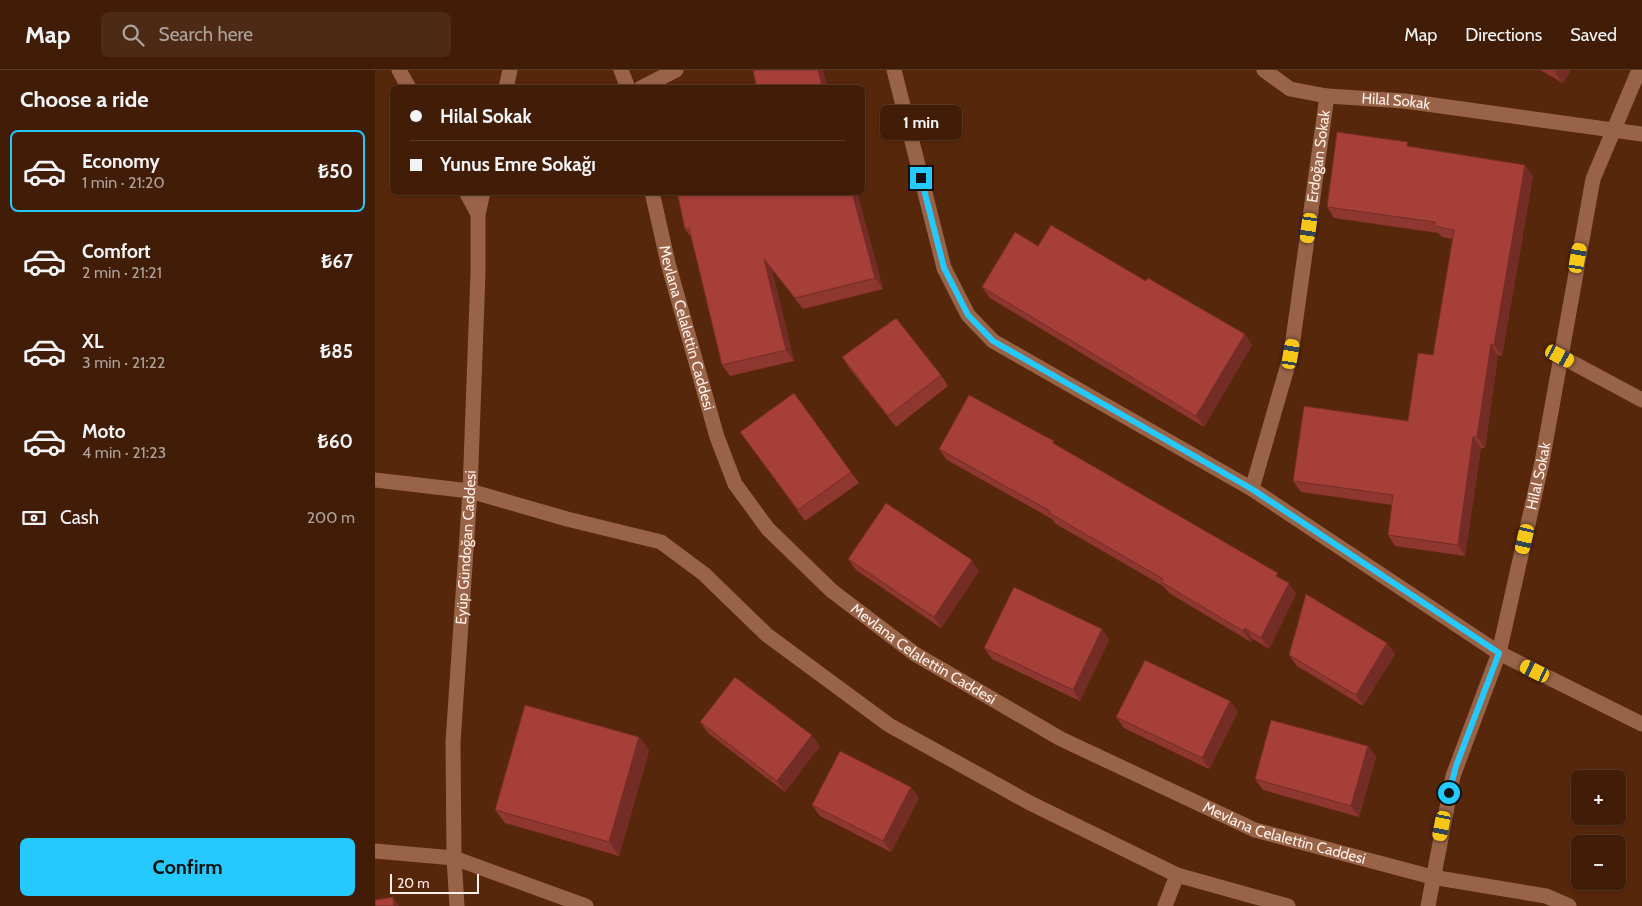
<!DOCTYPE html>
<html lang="en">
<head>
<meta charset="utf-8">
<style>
  :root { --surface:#411d08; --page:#4c2a16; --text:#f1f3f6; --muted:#aea29c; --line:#5a3b29; --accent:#25c9fe }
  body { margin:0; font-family:Cabin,sans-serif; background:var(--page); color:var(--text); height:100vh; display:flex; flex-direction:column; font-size:19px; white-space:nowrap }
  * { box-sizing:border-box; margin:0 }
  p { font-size:16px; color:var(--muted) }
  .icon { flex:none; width:28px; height:28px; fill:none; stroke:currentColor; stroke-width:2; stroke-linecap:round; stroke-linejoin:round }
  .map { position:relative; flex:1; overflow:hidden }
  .sheet { display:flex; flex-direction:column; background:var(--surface); width:375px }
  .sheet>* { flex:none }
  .hud { position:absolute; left:15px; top:15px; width:475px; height:110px; border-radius:8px; box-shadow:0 1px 4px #0004,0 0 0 1px var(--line); display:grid; align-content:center; height:110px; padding:0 20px; background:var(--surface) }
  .tools { position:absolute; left:1196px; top:700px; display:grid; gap:10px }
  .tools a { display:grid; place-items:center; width:55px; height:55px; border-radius:8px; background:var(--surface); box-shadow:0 1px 4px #0004,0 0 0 1px var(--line); font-size:25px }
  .scale { position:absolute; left:15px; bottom:12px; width:89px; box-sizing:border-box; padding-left:5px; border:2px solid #fdf0ea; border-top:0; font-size:14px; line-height:18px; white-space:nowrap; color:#fdf0ea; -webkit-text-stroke:4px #57270b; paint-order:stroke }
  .end { position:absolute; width:22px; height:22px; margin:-11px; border:6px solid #25c9fe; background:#111; box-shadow:0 0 0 2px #111 }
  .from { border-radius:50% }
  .bubble { position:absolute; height:35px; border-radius:8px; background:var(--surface); box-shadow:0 1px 4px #0004,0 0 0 1px var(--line); font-size:16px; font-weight:800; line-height:35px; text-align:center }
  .car { position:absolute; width:15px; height:30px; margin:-15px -8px; border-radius:6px; box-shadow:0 0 4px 1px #0007; background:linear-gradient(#f5c518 24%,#345 0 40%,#f5c518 0 76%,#345 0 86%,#f5c518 0) }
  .hud b { display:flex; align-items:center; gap:18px; height:48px; font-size:19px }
  .hud b+b { border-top:1px solid var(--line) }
  .hud i { width:12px; height:12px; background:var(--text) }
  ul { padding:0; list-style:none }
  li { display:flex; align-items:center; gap:15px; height:82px; margin:0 10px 8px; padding:0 10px; border:2px solid transparent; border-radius:8px }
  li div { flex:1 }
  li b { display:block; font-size:19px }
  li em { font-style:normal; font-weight:800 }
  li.active { border-color:var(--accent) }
  li>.icon { width:45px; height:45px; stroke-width:1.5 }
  h2 { padding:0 20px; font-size:22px; line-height:60px }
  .pay { display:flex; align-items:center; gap:12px; height:55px; padding:0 20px; font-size:19px }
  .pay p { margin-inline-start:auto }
  .primary-button { display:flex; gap:10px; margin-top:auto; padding:10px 20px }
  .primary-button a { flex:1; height:58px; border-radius:8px; background:var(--accent); color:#111; font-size:20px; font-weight:800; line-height:58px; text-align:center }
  header { display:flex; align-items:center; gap:30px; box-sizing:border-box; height:70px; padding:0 25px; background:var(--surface); border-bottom:1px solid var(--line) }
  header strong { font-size:24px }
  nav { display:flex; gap:28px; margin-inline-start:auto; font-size:18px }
  .search { width:350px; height:45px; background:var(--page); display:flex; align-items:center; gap:12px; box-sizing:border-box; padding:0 18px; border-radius:8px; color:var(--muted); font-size:19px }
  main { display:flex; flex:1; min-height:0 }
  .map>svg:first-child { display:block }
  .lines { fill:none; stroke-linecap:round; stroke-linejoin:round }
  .minor { stroke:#996348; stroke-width:15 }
  .wall { fill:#8e3630 }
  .shaded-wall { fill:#742c27 }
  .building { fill:#a53f38; stroke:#742c27 }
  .route { stroke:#25c9fe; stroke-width:6 }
  .labels { text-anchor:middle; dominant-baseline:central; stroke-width:4.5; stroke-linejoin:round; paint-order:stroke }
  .street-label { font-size:15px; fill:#fdf0ea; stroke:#57270b }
</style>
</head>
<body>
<header>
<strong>Map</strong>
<div class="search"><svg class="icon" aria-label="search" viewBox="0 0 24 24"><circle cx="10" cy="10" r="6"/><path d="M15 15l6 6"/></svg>Search here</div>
<nav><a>Map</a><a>Directions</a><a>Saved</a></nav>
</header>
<main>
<section class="sheet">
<h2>Choose a ride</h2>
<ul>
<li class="active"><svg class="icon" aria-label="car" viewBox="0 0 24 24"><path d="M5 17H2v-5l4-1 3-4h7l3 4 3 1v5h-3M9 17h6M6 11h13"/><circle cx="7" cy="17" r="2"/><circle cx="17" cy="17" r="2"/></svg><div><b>Economy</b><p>1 min · 21:20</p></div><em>₺50</em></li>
<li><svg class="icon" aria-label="car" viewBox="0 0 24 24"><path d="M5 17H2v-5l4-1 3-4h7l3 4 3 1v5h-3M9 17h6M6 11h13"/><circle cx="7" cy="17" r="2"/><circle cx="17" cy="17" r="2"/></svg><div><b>Comfort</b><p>2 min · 21:21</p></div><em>₺67</em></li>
<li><svg class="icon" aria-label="car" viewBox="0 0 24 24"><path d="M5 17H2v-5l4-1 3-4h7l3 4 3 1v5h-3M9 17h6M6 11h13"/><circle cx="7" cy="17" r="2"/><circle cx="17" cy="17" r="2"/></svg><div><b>XL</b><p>3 min · 21:22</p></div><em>₺85</em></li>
<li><svg class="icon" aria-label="car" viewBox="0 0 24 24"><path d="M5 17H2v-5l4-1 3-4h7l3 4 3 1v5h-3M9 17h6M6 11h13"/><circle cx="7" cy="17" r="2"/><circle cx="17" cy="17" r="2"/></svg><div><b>Moto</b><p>4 min · 21:23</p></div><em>₺60</em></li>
</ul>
<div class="pay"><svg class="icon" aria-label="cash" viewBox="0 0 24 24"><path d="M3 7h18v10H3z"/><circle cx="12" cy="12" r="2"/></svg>Cash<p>200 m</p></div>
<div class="primary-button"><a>Confirm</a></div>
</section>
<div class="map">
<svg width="1267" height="836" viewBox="0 0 1267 836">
  <rect width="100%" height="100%" fill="#57270b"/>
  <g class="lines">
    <!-- minor -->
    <g class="minor">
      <path d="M24,0l10,18"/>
      <path d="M246,0l7,18"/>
      <path d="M519,0l50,198 24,47 25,26 259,148 247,164 143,71"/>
      <path id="s1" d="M889,0l26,19 37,7 78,5 237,33"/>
      <path d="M131,18l4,-18"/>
      <path d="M266,18l35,-18"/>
      <path id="s2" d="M277,122l16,71 49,174 18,47 33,45 64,62 83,63 146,85 194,91 177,47 114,19 23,10"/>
      <path d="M103,144l5,-22"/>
      <path d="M1185,286l82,44"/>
      <path d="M0,410l95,11 97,28 94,23 43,32 63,61 122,90 141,78 147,72 111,31"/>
      <path id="s3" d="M877,419l39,-135 36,-258"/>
      <path d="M0,781l79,7 132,48"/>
      <path id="s4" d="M82,836l-3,-48 -1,-116 17,-251 8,-218v-59l-12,-22"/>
      <path d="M790,836l12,-31"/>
      <path id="s5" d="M1053,836l25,-130 46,-123 43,-191 51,-283 46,-109"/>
    </g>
  </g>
  <!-- wall -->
  <path class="wall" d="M1165,0h31l-8,13z
    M1036,77l122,29 -31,180 -4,-1 -13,93h-4l-16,108 -70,-10 -7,-11 4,-30 -91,-13 -8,-11 115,-60 25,-66 20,-116 -11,-2 -4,-4 -104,-15 -7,-11z
    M302,122h180l26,97 -80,20 -31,-39 22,91 -64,15 -8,-11 -31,-128 -6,-8z
    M663,176l108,35 99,53 7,11 -48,82 -214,-129 -8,-11z
    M467,287l99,18 7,11 -52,41 -47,-59z
    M419,323l65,90 -54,38 -65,-89z
    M681,375l233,138 7,11 -27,55 -16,-10 -2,3 -82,-49 -6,-7 -107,-62 -4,-5 -105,-59 -8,-11z
    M473,489l131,12 -38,57 -85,-58z
    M727,559l7,11 -29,61 -88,-42 -8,-11z
    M1012,573l8,11 -32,52 -66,-40 -8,-11z
    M855,631l8,11 -29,57 -85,-41 -8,-11z
    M325,652l120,24 -35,46 -77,-59z
    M264,667l10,14 -30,105 -114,-33 -10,-13z
    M1001,687l-17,60 -96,-27 -8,-11z
    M536,717l8,11 -28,54 -71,-36 -8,-11z"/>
  <!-- shaded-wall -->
  <path class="shaded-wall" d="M443,0h5l5,18h-5z
    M1181,0h15l-8,13 -8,-11z
    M1150,95l8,11 -31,180 -8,-11z
    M477,122h5l26,97 -8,-11z
    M389,189l8,11 22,91 -8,-11z
    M870,264l7,11 -48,82 -8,-11z
    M1116,274l7,11 -13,93 -8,-11z
    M1098,367l8,11 -16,108 -7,-11z
    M597,490l7,11 -38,57 -7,-11z
    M914,513l7,11 -27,55 -8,-11z
    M870,558l8,11 -2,3 -8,-11z
    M727,559l7,11 -29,61 -7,-11z
    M1012,573l8,11 -32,52 -7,-11z
    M855,631l8,11 -29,57 -7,-11z
    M437,665l8,11 -35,46 -8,-11z
    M264,667l10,14 -30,105 -10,-14z
    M993,676l8,11 -17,60 -8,-11z
    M536,717l8,11 -28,54 -8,-11z
    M18,827l6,9h-5z"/>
  <!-- building -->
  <path class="building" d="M381,0h62l5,18h-66l-4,-17z
    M962,62l71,10 -1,4 118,19 -31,180 -3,-1 -14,93h-4l-15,108 -70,-10 5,-40 -100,-14 11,-75 104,15 10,-68 15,2 21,-125 -20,-4 1,-4 -108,-15z
    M302,122h175l23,86 -80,20 -31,-39 22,91 -64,15 -33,-137 -4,1z
    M676,155l95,56 2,-3 97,56 -49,82 -214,-129 33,-55 23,14z
    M521,248l45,57 -53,41 -46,-59z
    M419,323l57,79 -53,38 -58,-78z
    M594,325l85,46 -1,2 225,130 -2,3 13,7 -28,55 -16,-10 -2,3 -82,-49 2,-3 -114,-66 1,-2 -111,-62z
    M511,433l86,57 -38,57 -86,-58z
    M639,517l88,42 -29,61 -89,-42z
    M931,524l81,49 -31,52 -67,-40z
    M770,590l85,41 -28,57 -86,-41z
    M360,607l77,58 -35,46 -77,-59z
    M150,635l114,32 -30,105 -114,-32z
    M896,650l97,26 -17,60 -96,-27z
    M465,681l71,36 -28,54 -71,-36z
    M18,827l1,9h-19v-6z"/>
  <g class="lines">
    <!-- route -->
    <path class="route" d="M546,108l23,90 24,47 25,26 259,148 247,164 -43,113 -7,27"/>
  </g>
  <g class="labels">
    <!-- street labels -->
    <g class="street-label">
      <text stroke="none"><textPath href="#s1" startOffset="139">Hilal Sokak</textPath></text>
      <text stroke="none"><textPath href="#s3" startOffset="340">Erdoğan Sokak</textPath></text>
      <text stroke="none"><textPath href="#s2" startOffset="140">Mevlana Celalettin Caddesi</textPath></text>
      <text stroke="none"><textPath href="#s5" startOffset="445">Hilal Sokak</textPath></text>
      <text stroke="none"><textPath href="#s4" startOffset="359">Eyüp Gündoğan Caddesi</textPath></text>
      <text stroke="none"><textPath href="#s2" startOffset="560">Mevlana Celalettin Caddesi</textPath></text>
      <text stroke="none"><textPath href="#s2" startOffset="965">Mevlana Celalettin Caddesi</textPath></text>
    </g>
  </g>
</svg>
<div class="tools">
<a>+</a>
<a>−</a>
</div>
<div class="scale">20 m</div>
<i class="end from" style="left:1074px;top:723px"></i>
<i class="end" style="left:546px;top:108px"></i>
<div class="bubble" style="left:505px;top:35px;width:82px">1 min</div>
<i class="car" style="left:934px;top:158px;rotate:188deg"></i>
<i class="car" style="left:1203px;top:188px;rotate:10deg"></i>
<i class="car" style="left:916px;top:284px;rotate:9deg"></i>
<i class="car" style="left:1185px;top:286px;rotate:118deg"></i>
<i class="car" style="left:1150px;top:469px;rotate:193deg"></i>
<i class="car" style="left:1160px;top:601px;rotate:296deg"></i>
<i class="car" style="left:1067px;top:756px;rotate:191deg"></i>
<div class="hud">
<b><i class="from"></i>Hilal Sokak</b>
<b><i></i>Yunus Emre Sokağı</b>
</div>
</div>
</main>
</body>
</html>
